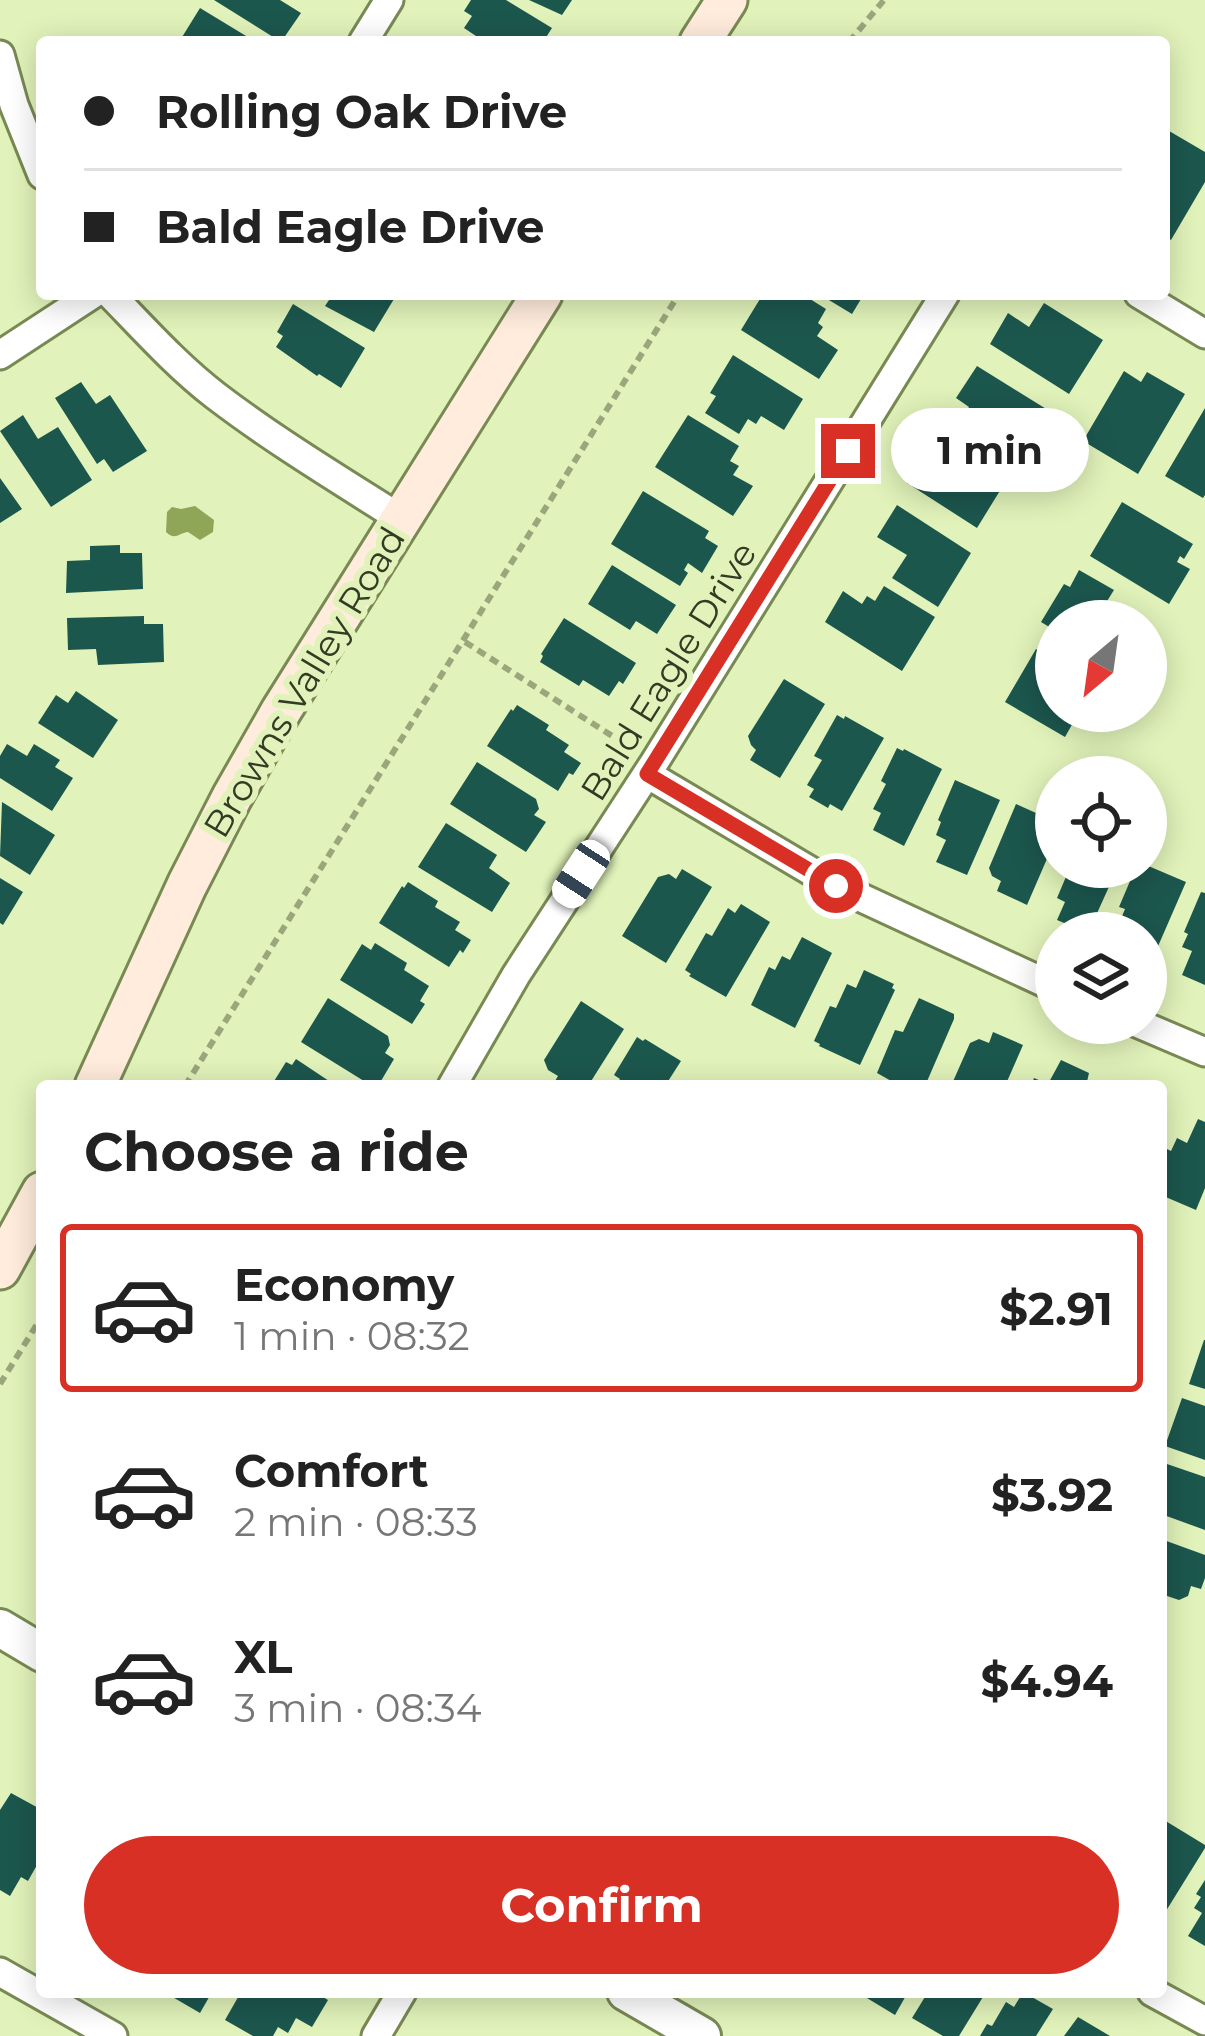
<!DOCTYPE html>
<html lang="en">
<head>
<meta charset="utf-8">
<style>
  :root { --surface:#fff; --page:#f2f2f2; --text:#222; --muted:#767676; --line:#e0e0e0; --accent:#d93025 }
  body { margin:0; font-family:Montserrat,sans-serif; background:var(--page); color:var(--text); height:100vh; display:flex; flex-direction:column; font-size:45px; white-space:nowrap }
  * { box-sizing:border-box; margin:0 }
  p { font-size:39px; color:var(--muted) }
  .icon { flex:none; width:66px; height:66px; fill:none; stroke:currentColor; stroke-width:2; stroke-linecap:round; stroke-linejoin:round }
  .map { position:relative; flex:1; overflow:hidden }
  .sheet { position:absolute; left:36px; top:1080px; width:1131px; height:918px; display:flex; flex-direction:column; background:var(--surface); border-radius:12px; box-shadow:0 6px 30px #0003 }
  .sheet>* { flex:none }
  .top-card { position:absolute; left:36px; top:36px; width:1134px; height:264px; border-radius:12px; box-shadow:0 6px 30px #0003; display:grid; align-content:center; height:264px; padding:0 48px; background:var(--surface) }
  .needle { width:78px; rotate:209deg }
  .buttons { position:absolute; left:1035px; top:600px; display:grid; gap:24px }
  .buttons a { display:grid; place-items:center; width:132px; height:132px; border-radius:50%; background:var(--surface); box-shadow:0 6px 30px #0003; font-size:60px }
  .end { position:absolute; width:54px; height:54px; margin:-27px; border:15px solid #d93025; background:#fff; box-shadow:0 0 0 6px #fff }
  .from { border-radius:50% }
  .bubble { position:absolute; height:84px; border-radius:42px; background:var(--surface); box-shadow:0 6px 30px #0003; font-size:39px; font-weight:700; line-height:84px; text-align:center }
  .car { position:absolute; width:36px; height:72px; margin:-36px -18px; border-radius:15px; box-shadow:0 0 9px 3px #0007; background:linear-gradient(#fff 24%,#345 0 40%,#fff 0 76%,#345 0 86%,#fff 0) }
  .top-card b { display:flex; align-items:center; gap:42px; height:114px; font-size:45px }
  .top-card b+b { border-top:3px solid var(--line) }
  .top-card i { width:30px; height:30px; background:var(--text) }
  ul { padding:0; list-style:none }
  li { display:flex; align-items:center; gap:36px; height:168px; margin:0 24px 18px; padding:0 24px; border:6px solid transparent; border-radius:12px }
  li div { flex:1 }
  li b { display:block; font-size:45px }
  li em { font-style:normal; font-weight:700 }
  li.current { border-color:var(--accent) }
  li>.icon { width:108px; height:108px; stroke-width:1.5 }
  h2 { padding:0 48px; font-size:54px; line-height:144px }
  .action { display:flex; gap:24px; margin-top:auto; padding:24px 48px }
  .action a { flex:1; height:138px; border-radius:72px; background:var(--accent); color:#fff; font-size:48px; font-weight:700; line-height:138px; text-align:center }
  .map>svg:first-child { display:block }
  .water { fill:#8fa557 }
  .building { fill:#1c574e }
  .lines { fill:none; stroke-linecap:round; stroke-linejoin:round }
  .minor-casing { stroke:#798954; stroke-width:33 }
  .tertiary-casing { stroke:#798954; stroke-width:42 }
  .secondary-casing { stroke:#798954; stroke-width:45 }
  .path { stroke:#9aa77d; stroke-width:6; stroke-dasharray:9 6; stroke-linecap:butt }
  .minor { stroke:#fff; stroke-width:27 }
  .tertiary { stroke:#fff; stroke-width:36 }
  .secondary { stroke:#ffecdc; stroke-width:39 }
  .route { stroke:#d93025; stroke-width:15 }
  .labels { text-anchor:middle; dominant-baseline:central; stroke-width:12; stroke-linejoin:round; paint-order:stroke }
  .street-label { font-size:36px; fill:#343b25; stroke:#e1f3ba }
</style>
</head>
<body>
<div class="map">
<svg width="1205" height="2036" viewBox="0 0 1205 2036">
  <rect width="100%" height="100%" fill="#e1f3ba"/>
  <!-- water -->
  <path class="water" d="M195,506l19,14 -1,12 -13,8 -12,-8c-9,1 -13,9 -22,0l1,-20 5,-5 9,2z"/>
  <!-- building -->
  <path class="building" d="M214,0h66l21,13 -20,29z
    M471,0h35l46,28 -9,14h-58l-21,-14 8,-12 -8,-5z
    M529,0h43l-10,15z
    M200,8l56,34h-77z
    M1164,128l41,24v30l-34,58 -7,-5z
    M333,294h64l-23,38 -49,-26z
    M763,294h39l24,15 -8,14 5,4 -6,9 21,14 -19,29 -78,-49z
    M819,294h39l3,5 -9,15z
    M1044,303l59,37 -34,54 -79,-50 18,-31 21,14z
    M293,304l72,44 -24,40 -22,-14 -2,2 -41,-29 7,-11 -6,-4z
    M733,355l70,44 -19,31 -23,-14 -5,8 -8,-5 -9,15 -34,-21 11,-17 -6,-3z
    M977,366l79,49 -33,53 -66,-42 12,-19 -13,-9z
    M1124,371l17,11 6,-10 38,22 -47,80 -55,-33z
    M81,382l15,22 14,-9 37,56 -34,21 -9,-13 -7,5 -42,-66z
    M1205,408v87l-2,3 -38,-22z
    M23,415l15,24 20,-12 34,53 -41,27 -51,-76z
    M688,415l51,31 -9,15 9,5 -6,9 20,11 -20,30 -78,-49z
    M972,448l33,21 -10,16 6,4 -24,39 -70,-45 20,-30 22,14 5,-9 8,5z
    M0,478l22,31 -22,14z
    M643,491l66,40 -4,7 13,8 -16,27 -14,-10 -4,7 4,3 -8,13 -69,-42z
    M1122,502l71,42 -9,15 -4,-3 -3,6 13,7 -21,35 -79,-48z
    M897,505l74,48 -33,54 -46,-29 15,-23 -30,-18z
    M120,545v8h22l1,36 -77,4 1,-32 23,-1v-14z
    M612,565l64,40 -19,29 -21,-13 -6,9 -42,-26z
    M1079,570l35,20 -10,16 8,4 -6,11h-50v10l-15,-9 23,-38 6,3z
    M884,586l51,31 -33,54 -77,-49 18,-31 19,13 5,-8 8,5z
    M144,616v8h19l1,38 -66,3 -2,-16 -28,1 -1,-32z
    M564,618l72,45 -13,21 -4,-3 -10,15 -26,-16 -4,6 -39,-24 3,-6 -2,-2z
    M1036,649l20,12v50h52l-9,15 -21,-12 -13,23 -60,-35z
    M784,679l41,25 -45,74 -30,-18 6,-10 -5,-5 -3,-9z
    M76,691l42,29 -25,38 -55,-35 18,-28 12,8z
    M517,705l32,20 -3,5 23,15 -5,7 17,11 -8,12 -4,-2 -11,18 -71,-45 24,-37 2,2z
    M837,715l7,4 1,-3 39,22 -42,73 -12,-7 -2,4 -19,-11 5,-8 -7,-4 15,-25 -8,-4z
    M7,744l20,12 7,-12 26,16 -5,7 18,11 -21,33 -52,-33v-22z
    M897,748l6,3 1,-2 38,20 -38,77 -31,-16 8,-17 -8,-4 13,-25 -5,-3z
    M477,762l59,37 3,10 -5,6 12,7 -20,30 -76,-48z
    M955,780l45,20 -33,75 -31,-13 10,-22 -10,-5 5,-13 -3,-2z
    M2,802l53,33 -25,40 -30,-19z
    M1016,804l40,18v16l-29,67 -30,-14 4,-10 -9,-5 -3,-8z
    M446,823l51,32 -8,13 21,15 -18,29 -74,-45z
    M1146,865l40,17 -34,78 -6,-3v-24h-31l10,-24 -6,-2 17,-40 9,1z
    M1056,867h62l-30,66 -31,-13 8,-18 -8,-4 11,-26z
    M682,869l30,18 -46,76 -44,-27 36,-59 11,-3 7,5z
    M0,878l23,14 -20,33 -3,-2z
    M408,882l30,19 -3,6 25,15 -5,8 16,10 -8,13 -3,-3 -11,17 -70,-44 23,-37 2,2z
    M1201,892l4,1v92l-23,-10 10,-24 -10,-4 6,-13 -4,-2z
    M741,904l29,18 -44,75 -37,-21 2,-2 -6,-4 21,-37 6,3 16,-28 7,5z
    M802,937l30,16 -37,75 -44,-23 18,-38 6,3 7,-14 8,4z
    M375,943l32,20 -3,7 25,16 -9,15 5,3 -13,20 -72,-44 22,-36 9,6z
    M864,970l30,14 -2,4 3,2 -35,75 -41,-19 1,-2 -6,-3 16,-35 6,2 11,-24 9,4z
    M328,998l60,38 2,9 -5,8 9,6 -16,27h-6l-71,-44z
    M919,998l35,16v5l-29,67h-25l-23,-13 18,-43 8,2z
    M581,1001l43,28 -36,57h-36l6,-10 -10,-6 -4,-10z
    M993,1032l30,13 -18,41h-54l19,-43 9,-4 10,4z
    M637,1037l6,4 2,-2 36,22 -16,25h-49l4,-7 -6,-4z
    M296,1059l36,24 -2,3h-59l15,-24 6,3z
    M1061,1060l28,13 -3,13h-55l3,-8 14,6z
    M1198,1119l7,3v66l-9,22 -35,-15v-31l6,-15 4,2 6,-13 10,5z
    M1204,1340h1v49l-16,-5z
    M1182,1398l23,8v54l-40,-14z
    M1164,1463l41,14v53l-44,-16v-42z
    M1161,1539l44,16v23l-4,11 -10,-3 -3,10 -9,4 -18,-6z
    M11,1793l31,17v46l-14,25 -7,-4 -11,19 -10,-6v-80z
    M1164,1820l41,25v3l-44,71v-94z
    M1205,1880v66l-17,-10 14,-23 -8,-5 7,-11 -5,-3z
    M164,1992h48l-12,21z
    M241,1992h73l14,8 -16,27 -16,-9 -8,15 -10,-6 -5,9h-20l-28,-16z
    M857,1992h51l-13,23z
    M928,1992h58l-27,44h-16l-31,-18z
    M1023,1992l30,17 -17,27h-56l7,-12 5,2 14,-24 8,5z
    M1078,2017l32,19h-46z"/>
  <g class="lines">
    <!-- minor casing -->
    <g class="minor-casing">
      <path id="minor" d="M363,42l26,-42
        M0,55l14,50 28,70
        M110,294c34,35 67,72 106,102 59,45 122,83 185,123
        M1139,294l66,40
        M0,355l93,-61
        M647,774l189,112 220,102
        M1137,1023l68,29
        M452,1086l64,-111 138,-212 291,-469
        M0,1972l113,64
        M1152,1992l53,29
        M376,2036l26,-44"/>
    </g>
    <!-- tertiary casing -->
    <g class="tertiary-casing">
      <path id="tertiary" d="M0,1628l42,25
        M626,1992l76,44"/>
    </g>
    <!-- secondary casing -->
    <g class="secondary-casing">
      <path id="secondary" d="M700,42l27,-42
        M95,1086l92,-201 45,-88 49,-86 261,-417
        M0,1269l42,-77"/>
    </g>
    <!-- path -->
    <path class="path" d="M849,42l35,-42
      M465,642l166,106
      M185,1086l494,-792
      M0,1384l42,-68"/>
    <!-- minor -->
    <use href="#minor" class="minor"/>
    <!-- tertiary -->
    <use href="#tertiary" class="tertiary"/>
    <!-- secondary -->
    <use href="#secondary" class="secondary"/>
  </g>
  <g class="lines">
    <!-- route -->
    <path class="route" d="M836,886l-189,-112 201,-323"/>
  </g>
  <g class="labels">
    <!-- street labels -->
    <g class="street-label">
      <text transform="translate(668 671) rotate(-58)">Bald Eagle Drive</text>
      <text transform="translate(304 682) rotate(-59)">Browns Valley Road</text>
    </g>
  </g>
</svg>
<div class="buttons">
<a><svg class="needle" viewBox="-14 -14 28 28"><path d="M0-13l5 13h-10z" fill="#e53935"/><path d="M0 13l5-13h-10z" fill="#767676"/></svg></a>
<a><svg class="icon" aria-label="locate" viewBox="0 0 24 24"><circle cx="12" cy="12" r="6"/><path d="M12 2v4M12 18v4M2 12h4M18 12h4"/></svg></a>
<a><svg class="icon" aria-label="layers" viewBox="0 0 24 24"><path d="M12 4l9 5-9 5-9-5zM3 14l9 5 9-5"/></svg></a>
</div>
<i class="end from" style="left:836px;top:886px"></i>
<i class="end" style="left:848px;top:451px"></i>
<div class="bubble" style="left:891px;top:408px;width:198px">1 min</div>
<i class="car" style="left:581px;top:874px;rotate:213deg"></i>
<div class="top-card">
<b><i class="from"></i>Rolling Oak Drive</b>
<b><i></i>Bald Eagle Drive</b>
</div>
<section class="sheet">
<h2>Choose a ride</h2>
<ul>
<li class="current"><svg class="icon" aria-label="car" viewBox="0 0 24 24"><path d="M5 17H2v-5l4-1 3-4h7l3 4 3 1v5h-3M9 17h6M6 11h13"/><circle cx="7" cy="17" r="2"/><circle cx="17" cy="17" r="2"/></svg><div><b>Economy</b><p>1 min · 08:32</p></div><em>$2.91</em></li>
<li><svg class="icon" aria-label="car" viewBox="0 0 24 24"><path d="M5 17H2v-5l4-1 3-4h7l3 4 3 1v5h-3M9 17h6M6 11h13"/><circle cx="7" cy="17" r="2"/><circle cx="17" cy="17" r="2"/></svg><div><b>Comfort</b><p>2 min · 08:33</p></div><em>$3.92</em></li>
<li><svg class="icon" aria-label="car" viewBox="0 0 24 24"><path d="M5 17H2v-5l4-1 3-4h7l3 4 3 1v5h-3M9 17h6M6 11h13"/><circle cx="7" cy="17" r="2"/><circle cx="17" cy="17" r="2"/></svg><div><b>XL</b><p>3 min · 08:34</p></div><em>$4.94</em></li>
</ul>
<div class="action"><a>Confirm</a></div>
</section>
</div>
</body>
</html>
